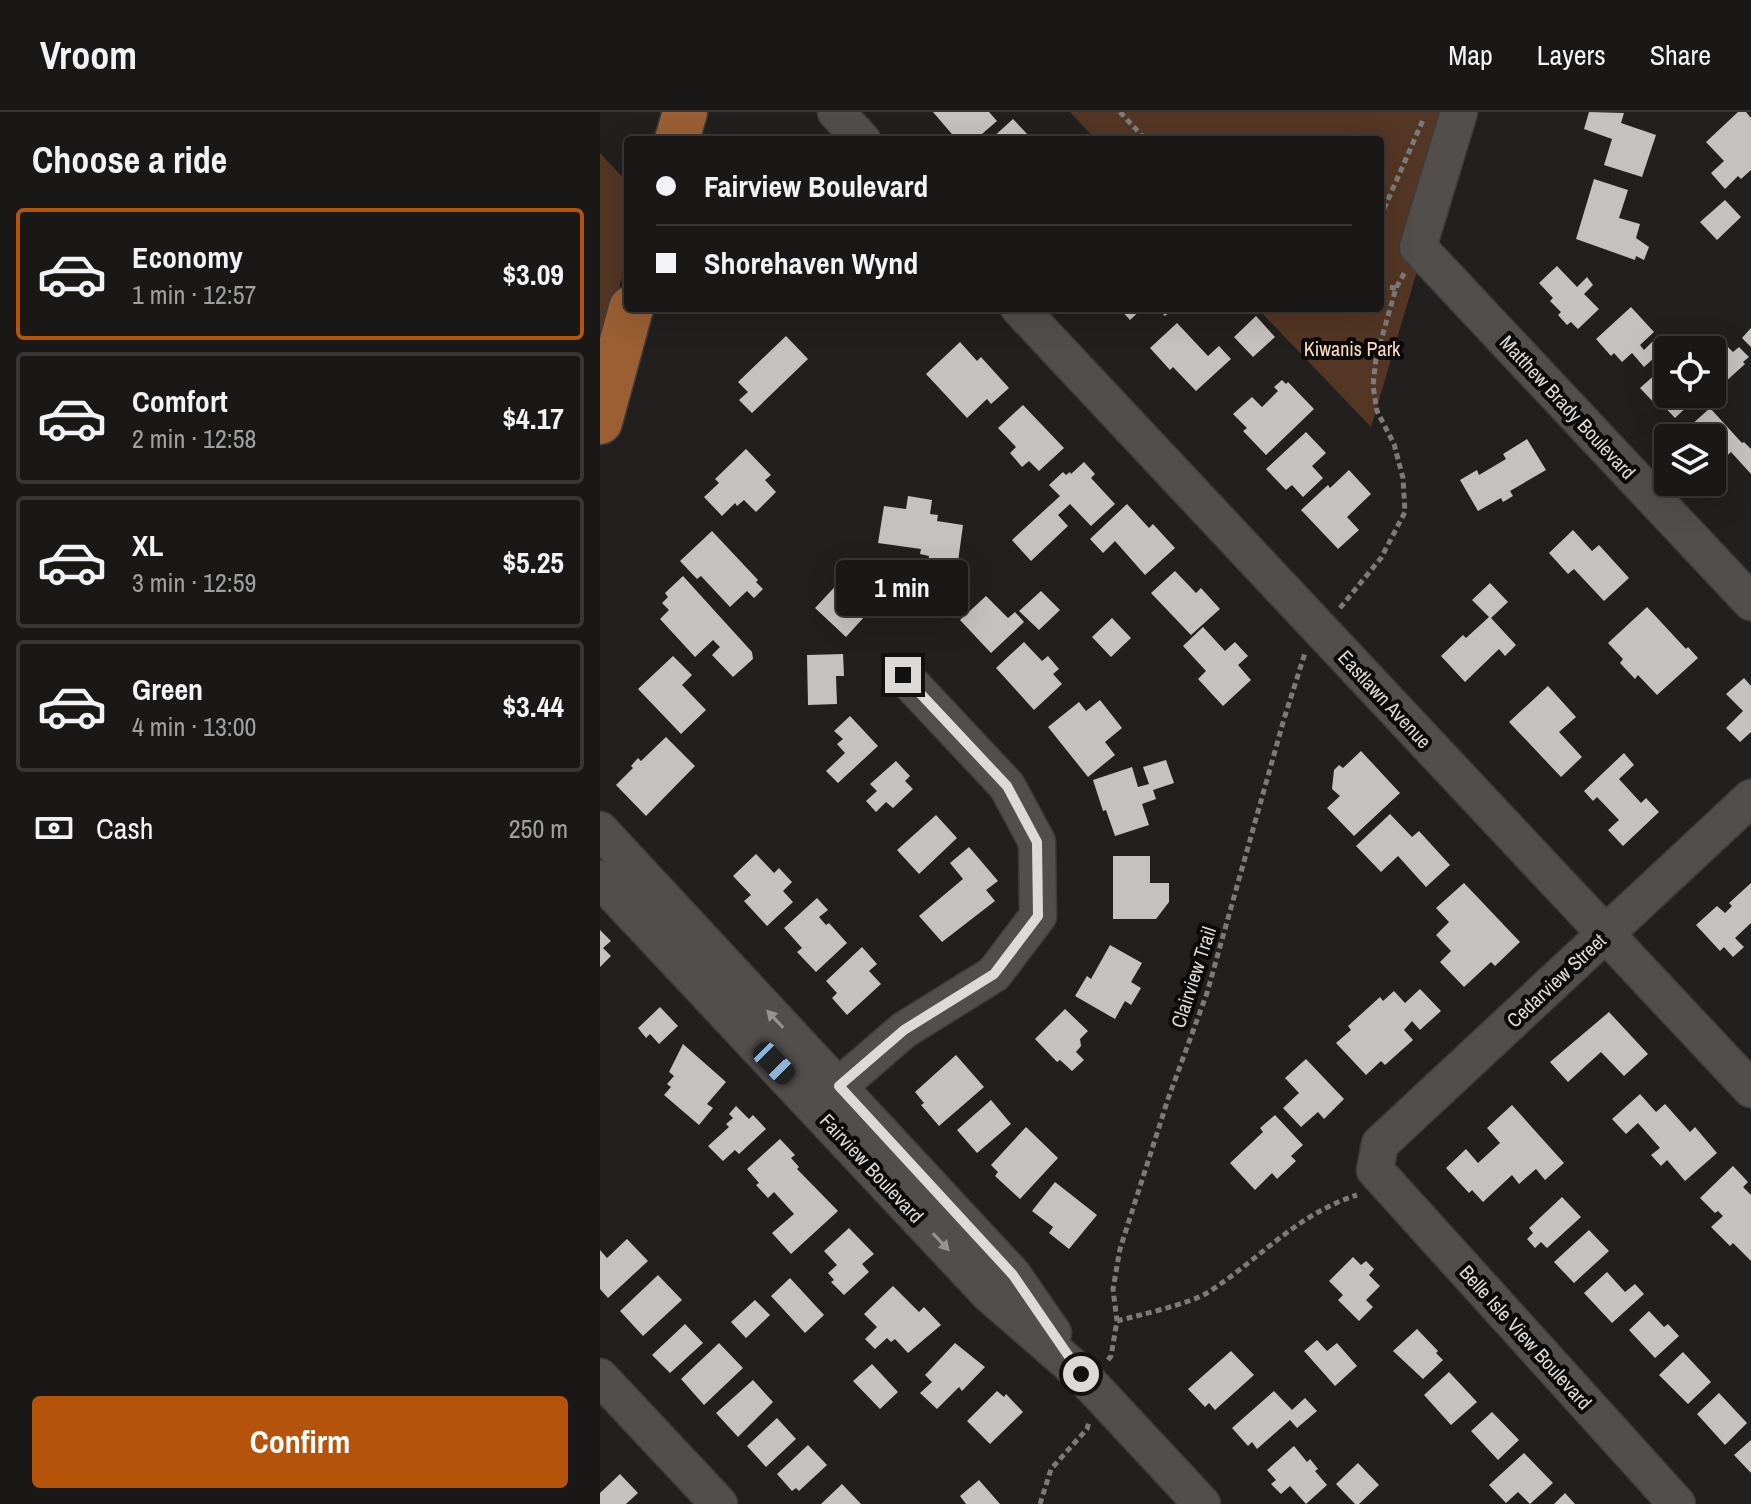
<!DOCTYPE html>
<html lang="en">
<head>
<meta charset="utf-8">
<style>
  :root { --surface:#1a1816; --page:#272523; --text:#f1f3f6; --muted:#9fa0a1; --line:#383735; --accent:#b45309 }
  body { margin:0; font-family:"Archivo Narrow",sans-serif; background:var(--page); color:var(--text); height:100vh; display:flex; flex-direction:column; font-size:30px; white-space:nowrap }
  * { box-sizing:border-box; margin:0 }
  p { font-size:26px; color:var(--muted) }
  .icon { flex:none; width:44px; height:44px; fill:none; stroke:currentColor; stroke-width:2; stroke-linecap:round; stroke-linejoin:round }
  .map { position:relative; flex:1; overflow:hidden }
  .sheet { display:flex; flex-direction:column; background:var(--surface); width:600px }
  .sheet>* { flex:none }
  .banner { position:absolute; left:24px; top:24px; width:760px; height:176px; border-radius:8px; box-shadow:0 8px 32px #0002,0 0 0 2px var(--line); display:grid; align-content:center; height:176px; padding:0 32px; background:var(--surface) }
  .fabs { position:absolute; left:1054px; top:224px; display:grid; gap:16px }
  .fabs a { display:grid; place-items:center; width:72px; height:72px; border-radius:8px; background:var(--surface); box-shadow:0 8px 32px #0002,0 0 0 2px var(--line); font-size:40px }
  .end { position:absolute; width:36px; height:36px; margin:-18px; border:10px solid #dcdad9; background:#111; box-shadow:0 0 0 4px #111 }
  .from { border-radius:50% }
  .bubble { position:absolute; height:56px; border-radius:8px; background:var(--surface); box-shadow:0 8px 32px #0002,0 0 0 2px var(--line); font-size:26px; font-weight:700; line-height:56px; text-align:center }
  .car { position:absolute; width:24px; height:48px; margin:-24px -12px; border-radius:10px; box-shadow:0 0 6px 2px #0007; background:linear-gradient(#222 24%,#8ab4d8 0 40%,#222 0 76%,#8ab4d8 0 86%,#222 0) }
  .banner b { display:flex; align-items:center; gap:28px; height:76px; font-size:30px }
  .banner b+b { border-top:2px solid var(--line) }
  .banner i { width:20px; height:20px; background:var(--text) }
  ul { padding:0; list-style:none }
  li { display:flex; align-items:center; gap:24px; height:132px; margin:0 16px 12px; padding:0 16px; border:4px solid var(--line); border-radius:8px }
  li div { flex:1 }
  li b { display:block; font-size:30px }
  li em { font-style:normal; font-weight:700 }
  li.on { border-color:var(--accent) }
  li>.icon { width:72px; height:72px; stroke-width:1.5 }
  h2 { padding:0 32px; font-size:36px; line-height:96px }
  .pay { display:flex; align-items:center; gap:20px; height:88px; padding:0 32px; font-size:30px }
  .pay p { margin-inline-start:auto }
  .cta { display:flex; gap:16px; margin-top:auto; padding:16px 32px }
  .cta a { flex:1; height:92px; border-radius:8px; background:var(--accent); color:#fff; font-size:32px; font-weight:700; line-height:92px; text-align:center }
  header { display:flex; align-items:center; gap:48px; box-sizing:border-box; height:112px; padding:0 40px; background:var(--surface); border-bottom:2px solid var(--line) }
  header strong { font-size:38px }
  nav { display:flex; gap:44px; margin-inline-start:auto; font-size:28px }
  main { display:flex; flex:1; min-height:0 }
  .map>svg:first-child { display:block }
  .green { fill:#533624 }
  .building { fill:#c4c1be }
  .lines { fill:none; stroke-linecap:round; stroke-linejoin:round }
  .minor-casing { stroke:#3e3b3a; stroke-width:39 }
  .major-casing { stroke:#3e3b3a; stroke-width:47 }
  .path { stroke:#7d7b7a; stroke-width:5; stroke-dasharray:6 4; stroke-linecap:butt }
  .minor { stroke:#514e4c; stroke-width:36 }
  .major { stroke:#9a5f33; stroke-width:44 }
  .oneway { fill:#969492 }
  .route { stroke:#dcdad9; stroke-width:10 }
  .labels { text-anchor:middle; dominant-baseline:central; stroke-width:8; stroke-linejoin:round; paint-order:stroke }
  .park-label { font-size:20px; fill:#fdd8c2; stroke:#0b0a09 }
  .street-label { font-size:20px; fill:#dcdad9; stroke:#0b0a09 }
</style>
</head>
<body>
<header>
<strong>Vroom</strong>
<nav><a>Map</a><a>Layers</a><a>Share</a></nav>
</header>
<main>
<section class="sheet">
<h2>Choose a ride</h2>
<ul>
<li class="on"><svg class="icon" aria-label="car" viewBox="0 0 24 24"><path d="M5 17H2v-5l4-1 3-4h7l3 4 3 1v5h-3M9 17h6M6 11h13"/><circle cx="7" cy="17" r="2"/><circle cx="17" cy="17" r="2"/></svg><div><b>Economy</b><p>1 min · 12:57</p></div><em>$3.09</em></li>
<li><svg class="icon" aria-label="car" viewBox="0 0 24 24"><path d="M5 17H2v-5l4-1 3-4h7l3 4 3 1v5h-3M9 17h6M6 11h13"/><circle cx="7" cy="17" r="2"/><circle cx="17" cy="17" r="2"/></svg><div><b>Comfort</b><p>2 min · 12:58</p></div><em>$4.17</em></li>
<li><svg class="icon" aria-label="car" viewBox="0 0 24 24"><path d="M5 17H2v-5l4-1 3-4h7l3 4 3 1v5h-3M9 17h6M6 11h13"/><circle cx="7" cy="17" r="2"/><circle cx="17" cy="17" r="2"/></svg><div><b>XL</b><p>3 min · 12:59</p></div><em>$5.25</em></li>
<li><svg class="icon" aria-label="car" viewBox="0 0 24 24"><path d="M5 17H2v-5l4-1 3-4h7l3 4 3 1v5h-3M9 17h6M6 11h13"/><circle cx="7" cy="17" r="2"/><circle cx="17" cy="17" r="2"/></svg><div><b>Green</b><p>4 min · 13:00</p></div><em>$3.44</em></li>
</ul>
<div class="pay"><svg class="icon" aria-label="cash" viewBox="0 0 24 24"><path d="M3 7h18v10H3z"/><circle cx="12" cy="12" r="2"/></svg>Cash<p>250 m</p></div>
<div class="cta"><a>Confirm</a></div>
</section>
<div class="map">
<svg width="1151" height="1392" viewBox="0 0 1151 1392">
  <rect width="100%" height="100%" fill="#22201e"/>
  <!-- green -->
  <path class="green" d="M470,0h394l-93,315 -114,-119h123v-168h-284z
    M0,41l28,30v71l-28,105z"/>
  <!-- building -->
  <path class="building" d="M333,0h56l8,9 -22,19h-18z
    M989,0l35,1 -3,10 35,12 -14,42 -38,-12 8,-26 -28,-10z
    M1138,0h8l5,6v52l-10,9 -3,-3 -13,13 -14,-16 13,-12 -18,-19z
    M413,7l17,18 -2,3h-38z
    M994,67l34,11 -9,28 21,6 -4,14 13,9 -5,13 -8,-4 -1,4 -59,-21z
    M1125,88l16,17 -24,23 -17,-18z
    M957,154l20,21 10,-10 6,8 -9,9 15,15 -21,20 -7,-7 -4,3 -9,-10 3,-3 -11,-11 3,-3 -14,-15z
    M1031,195l23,25 -14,13 4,5 10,-10 9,10 -19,17 -12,-14 -10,9 -8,-9 -3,3 -15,-17z
    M519,196h24l-13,12z
    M557,196h17l-9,8z
    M656,204l19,21 -22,20 -19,-20z
    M577,211l31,33 11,-10 12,13 -35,32 -23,-24 -3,3 -20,-22z
    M1151,216v19l-9,-9z
    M186,224l22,23 -56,54 -13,-13 9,-8 -10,-10z
    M360,230l17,19 4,-4 28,31 -18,16 -4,-5 -20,19 -41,-44z
    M1123,230l10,10 6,-5 10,10 -6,5 2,2 -22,20 -11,-12v-21z
    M1066,253l2,3v26h25l3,4 -21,20 -16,-17 -3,4 -16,-17z
    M682,268l4,4 2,-2 26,27 -48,46 -23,-24 4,-3 -14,-14 19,-17 10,10 16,-16 -4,-4z
    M423,293l41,43 -25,23 -10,-10 -7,6 -12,-14 6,-6 -18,-19z
    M1110,296l32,35 2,-1 7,7v25l-20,-22 -10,9 -9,-9v-14h-12l-11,-11z
    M706,320l20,21 -14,13 11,12 -20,19 -11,-12 -6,5 -20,-21z
    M927,327l19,31 -36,21 3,5 -10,6 -2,-4 -23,13 -18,-31 17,-10 2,5 27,-16 -3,-5z
    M146,337l25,26 -6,5 11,12 -20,20 -12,-12 -7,6 -2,-3 -13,13 -18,-19 15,-14 -4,-4z
    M484,350l11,12 -4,4 24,26 -24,22 -21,-22 -12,11 10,11 -37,35 -19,-21 48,-44 -11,-11 14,-13 3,3 4,-3 1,2z
    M749,358l22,24 -24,23 12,13 -21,19 -37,-39 27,-25 2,3z
    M308,384l24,4 -2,14 8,1 -1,6 26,4 -9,66 -29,-4 4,-31 -9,-2 1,-5 -43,-6 6,-37 22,3z
    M527,392l22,24 4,-4 22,24 -30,27 -30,-34 -12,12 -13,-14z
    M973,418l19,21 7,-6 30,33 -25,23 -30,-32 -6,5 -19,-21z
    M112,419l46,49 -2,2 7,7 -9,9 -7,-7 -17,16 -29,-31 -4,3 -17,-18z
    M259,449l26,25 -23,25 4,4 -20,22 -31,-29z
    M575,459l21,22 5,-5 19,21 -29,26 -40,-42z
    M83,464l69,76 1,7 -20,18 -21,-22 8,-8 -7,-7 -18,17 -35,-38 9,-9 -7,-7 6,-6 -3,-4z
    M890,471l18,19 -17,16 25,27 -11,11 -6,-7 -34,33 -24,-26 22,-21 3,3 23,-21 -17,-17z
    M441,479l19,19 -21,20 -20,-19z
    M386,484l22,22 7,-6 9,10 -33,31 -31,-33z
    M1047,495l39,42 2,-2 10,11 -41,37 -19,-20 -3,4 -15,-16 3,-4 -15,-16z
    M512,506l19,20 -20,19 -19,-20z
    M603,515l22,24 10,-9 13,14 -10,9 13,15 -28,26 -25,-27 8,-8 -23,-25z
    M424,530l18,19 6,-5 11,13 -6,5 9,10 -28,26 -38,-42z
    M243,542l1,22h-8l1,28 -29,1 -1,-50z
    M73,544l19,19 -10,10 24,25 -25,24 -43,-45z
    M1144,566l7,8v46l-11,10 -14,-14 17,-17 -17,-17z
    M948,574l28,31 -17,15 23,25 -21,20 -52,-55z
    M500,588l22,28 -17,14 10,13 -27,22 -40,-50 31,-25 7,9z
    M250,604l28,30 -40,37 -12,-12 19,-18 -8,-9 6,-5 -9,-8z
    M66,625l29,29 -49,50 -30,-31 17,-17 -2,-2 7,-8 3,3z
    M761,639l39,42 -46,43 -27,-28 13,-12 -8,-7 2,-19 5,-5 4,3z
    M1024,641l10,12 -15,14 22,24 5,-5 13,14 -36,34 -15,-16 11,-10 -22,-23 -4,4 -9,-10z
    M566,648l8,23 -21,7 3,9 -14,5 7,21 -34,11 -9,-26 -3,1 -10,-31 39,-13 6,20 11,-3 -6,-17z
    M296,649l14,15 -5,5 8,8 -20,19 -7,-6 -10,10 -10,-11 11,-10 -7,-7z
    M790,702l22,23 7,-6 31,34 -24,22 -28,-31 -17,16 -25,-26z
    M336,703l21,23 -38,36 -22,-24z
    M369,735l29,34 -12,9 9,11 -53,41 -23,-26 44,-37 -13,-16z
    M156,742l18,19 5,-5 13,14 -9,9 10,11 -26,24 -23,-25 7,-6 -18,-19z
    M513,744h37v27h19v19l-13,17h-43z
    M864,771l56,59 -25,24 -4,-4 -27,25 -24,-25 11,-11 -15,-16 13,-13 -13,-14z
    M1151,771v40l-16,15 9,9 -11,10 -9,-10 -4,4 -24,-26 21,-19 8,7 7,-7 -3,-3z
    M217,786l11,12 -9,7 7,8 3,-2 18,20 -31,29 -19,-20 5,-4 -18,-20z
    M0,818l11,11 -8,7 8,8 -11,11z
    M510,833l32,18 -11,19 10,6 -10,17 -6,-4 -10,18 -40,-23 12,-20 4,3z
    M262,835l15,17 -8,7 12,13 -34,31 -15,-17 5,-5 -11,-12z
    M820,877l21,22 -21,19 -8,-9 -8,9 9,10 -28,25 -4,-4 -15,14 -30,-32 15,-13 -3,-4 32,-29 3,4 11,-10 11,12z
    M60,895l18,19 -19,18 -9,-10 -4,4 -8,-10z
    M465,897l23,22 -8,8 1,7 -5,6 8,8 -12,11 -12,-11 -3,2 -22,-23z
    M1009,900l39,42 -24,22 -23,-24 -33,30 -18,-20z
    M83,932l43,38 -19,22 6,4 -14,17 -35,-30 7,-8 -4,-3 7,-8 -5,-4z
    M356,943l28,32 -45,39 -18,-21 3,-2 -9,-11z
    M706,947l38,40 -20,20 -6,-7 -17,15 -18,-19 16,-15 -14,-15z
    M1040,982l16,18 9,-8 25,28 5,-5 22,26 -32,28 -18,-21 -6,6 -10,-11 9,-7 -22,-25 -12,11 -14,-15z
    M391,988l20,24 -34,29 -20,-23z
    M912,993l52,58 -19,17 -9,-11 -17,15 -7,-9 -29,27 -11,-12 -3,3 -23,-25 20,-19 12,14 22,-20 -13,-15z
    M136,994l13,13 4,-4 13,14 -27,25 -4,-4 -12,11 -15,-15 21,-19 -3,-3 7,-6 -4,-4z
    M675,1003l28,30 -12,11 5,5 -19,18 -5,-6 -17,17 -25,-27 33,-31 -3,-4z
    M426,1015l32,31 -38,41 -25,-23 3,-4 -7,-7z
    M180,1027l15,16 -4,3 8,9 -2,2 41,42 -47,43 -19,-21 22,-19 -20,-22 -6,6 -12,-13 3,-2 -12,-14z
    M1133,1054l15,16 -5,5 8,8v66l-18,-18 -3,3 -19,-19 12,-11 -5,-5 -3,2 -15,-15z
    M455,1070l42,33 -28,34 -20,-16 4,-6 -21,-16z
    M962,1085l19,20 -34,31 -6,-6 -6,6 -8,-9 6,-6 -4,-5z
    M249,1116l25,26 -12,10 7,8 -25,23 -13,-13 3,-2 -6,-7 9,-8 -13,-14z
    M989,1118l20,21 -35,32 -20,-21z
    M27,1127l21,22 -40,37 -8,-9v-39l7,8z
    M753,1145l8,8 5,-4 8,8 -5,6 11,11 -14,14 7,7 -14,14 -21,-21 5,-5 -14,-14z
    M1007,1160l18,20 10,-8 9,10 -32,29 -28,-30z
    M58,1163l24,25 -39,36 -23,-25z
    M190,1166l34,37 -19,18 -34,-37z
    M293,1174l26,26 5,-5 17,18 -33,28 -13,-14 -4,3 -4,-4 -12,11 -10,-10 12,-12 -13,-13z
    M155,1188l15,15 -24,23 -15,-16z
    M1049,1199l15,16 4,-3 11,12 -24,22 -26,-28z
    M85,1212l18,19 -33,30 -18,-18z
    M817,1217l21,22 -2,2 7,7 -20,19 -30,-28z
    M717,1228l10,11 10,-8 20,23 -22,20 -31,-35z
    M119,1231l24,25 -39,37 -23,-26z
    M355,1231l30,24 -23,24 -3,-4 -22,22 -17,-16 12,-11 -7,-7z
    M631,1239l23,24 -39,35 -6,-7 -4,4 -17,-18z
    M1083,1240l28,30 -23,22 -29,-29z
    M272,1252l26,28 -18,17 -27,-28z
    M849,1260l28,30 -26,23 -27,-30z
    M153,1268l20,22 -35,35 -22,-24z
    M397,1279l7,6 2,-3 17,18 -33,32 -23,-23z
    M674,1279l18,19 13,-12 12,13 -20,17 -7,-8 -33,29 -5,-7 -4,4 -16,-18z
    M1119,1281l28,30 -22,22 -28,-31z
    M892,1300l27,28 -21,20 -27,-29z
    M177,1306l19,21 -30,28 -19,-21z
    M1151,1328v33l-17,-18z
    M208,1333l19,20 -28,26 -3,-3 -4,3 -15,-17z
    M694,1334l13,16 3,-3 8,10 -3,2 12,14 -21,19 -16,-18 -9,8 -10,-10 5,-4 -9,-10z
    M924,1341l29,30 -23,21 -12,-12 -12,11 -17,-18z
    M758,1351l21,22 -20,19h-4l-19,-20z
    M20,1362l18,19 -12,11h-26v-11z
    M379,1368l21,24h-34l-6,-8z
    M242,1372l19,20h-40z
    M965,1381l10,11h-21z"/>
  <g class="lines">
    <!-- minor casing -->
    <g class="minor-casing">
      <path id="minor" d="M236,0l26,28
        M859,0l-41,135 333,355
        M419,196l732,781
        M0,718l413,445 40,58
        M0,767l389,415 92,80 121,130
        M223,988l81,-70 90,-56 44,-58 -1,-74 -30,-56 -104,-111
        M0,1265l119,127
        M1077,1392l-302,-334 5,-26 371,-346"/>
    </g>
    <!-- major casing -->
    <g class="major-casing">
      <path id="major" d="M77,28l8,-28
        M0,310l31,-114"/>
    </g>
    <!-- path -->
    <path class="path" d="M520,0l26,28
      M780,106l43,-98
      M780,174l16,2
      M740,496l41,-50 24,-46 -2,-34 -9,-34 -17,-33 -4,-25 3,-28 20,-70 9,-16
      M517,1209c22,-6 72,-17 90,-28 52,-33 88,-78 150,-98
      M508,1248l3,-4 6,-35 -4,-32 7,-40 48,-150 39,-106 77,-274 21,-66
      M440,1392l11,-35 36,-40 2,-7"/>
    <!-- minor -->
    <use href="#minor" class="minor"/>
    <!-- major -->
    <use href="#major" class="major"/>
  </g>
  <!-- one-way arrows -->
  <defs><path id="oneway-solid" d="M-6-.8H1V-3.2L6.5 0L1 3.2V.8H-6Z" transform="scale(2)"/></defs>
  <g class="oneway">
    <use href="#oneway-solid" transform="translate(175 907) rotate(-133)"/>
    <use href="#oneway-solid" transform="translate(341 1130) rotate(47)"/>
  </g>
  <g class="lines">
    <!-- route -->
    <path class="route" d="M303,563l104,111 30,56 1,74 -44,58 -90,56 -65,56 174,189 68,99"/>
  </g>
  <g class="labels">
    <!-- park labels -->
    <g class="park-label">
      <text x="752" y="236">Kiwanis Park</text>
    </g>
    <!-- street labels -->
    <g class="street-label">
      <text transform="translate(968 295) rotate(47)">Matthew Brady Boulevard</text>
      <text transform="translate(785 587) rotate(47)">Eastlawn Avenue</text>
      <text transform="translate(593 865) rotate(-72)">Clairview Trail</text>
      <text transform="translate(956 868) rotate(-43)">Cedarview Street</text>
      <text transform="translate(272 1056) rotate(47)">Fairview Boulevard</text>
      <text transform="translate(926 1225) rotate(48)">Belle Isle View Boulevard</text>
    </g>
  </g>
</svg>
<div class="fabs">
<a><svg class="icon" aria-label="locate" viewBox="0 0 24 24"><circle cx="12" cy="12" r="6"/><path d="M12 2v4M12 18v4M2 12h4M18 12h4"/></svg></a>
<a><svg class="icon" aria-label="layers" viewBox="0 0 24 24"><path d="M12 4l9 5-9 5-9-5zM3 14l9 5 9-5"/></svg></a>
</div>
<i class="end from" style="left:481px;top:1262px"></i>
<i class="end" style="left:303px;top:563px"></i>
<div class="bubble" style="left:236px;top:448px;width:132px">1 min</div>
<i class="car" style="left:174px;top:951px;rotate:136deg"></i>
<div class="banner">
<b><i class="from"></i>Fairview Boulevard</b>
<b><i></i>Shorehaven Wynd</b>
</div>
</div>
</main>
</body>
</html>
